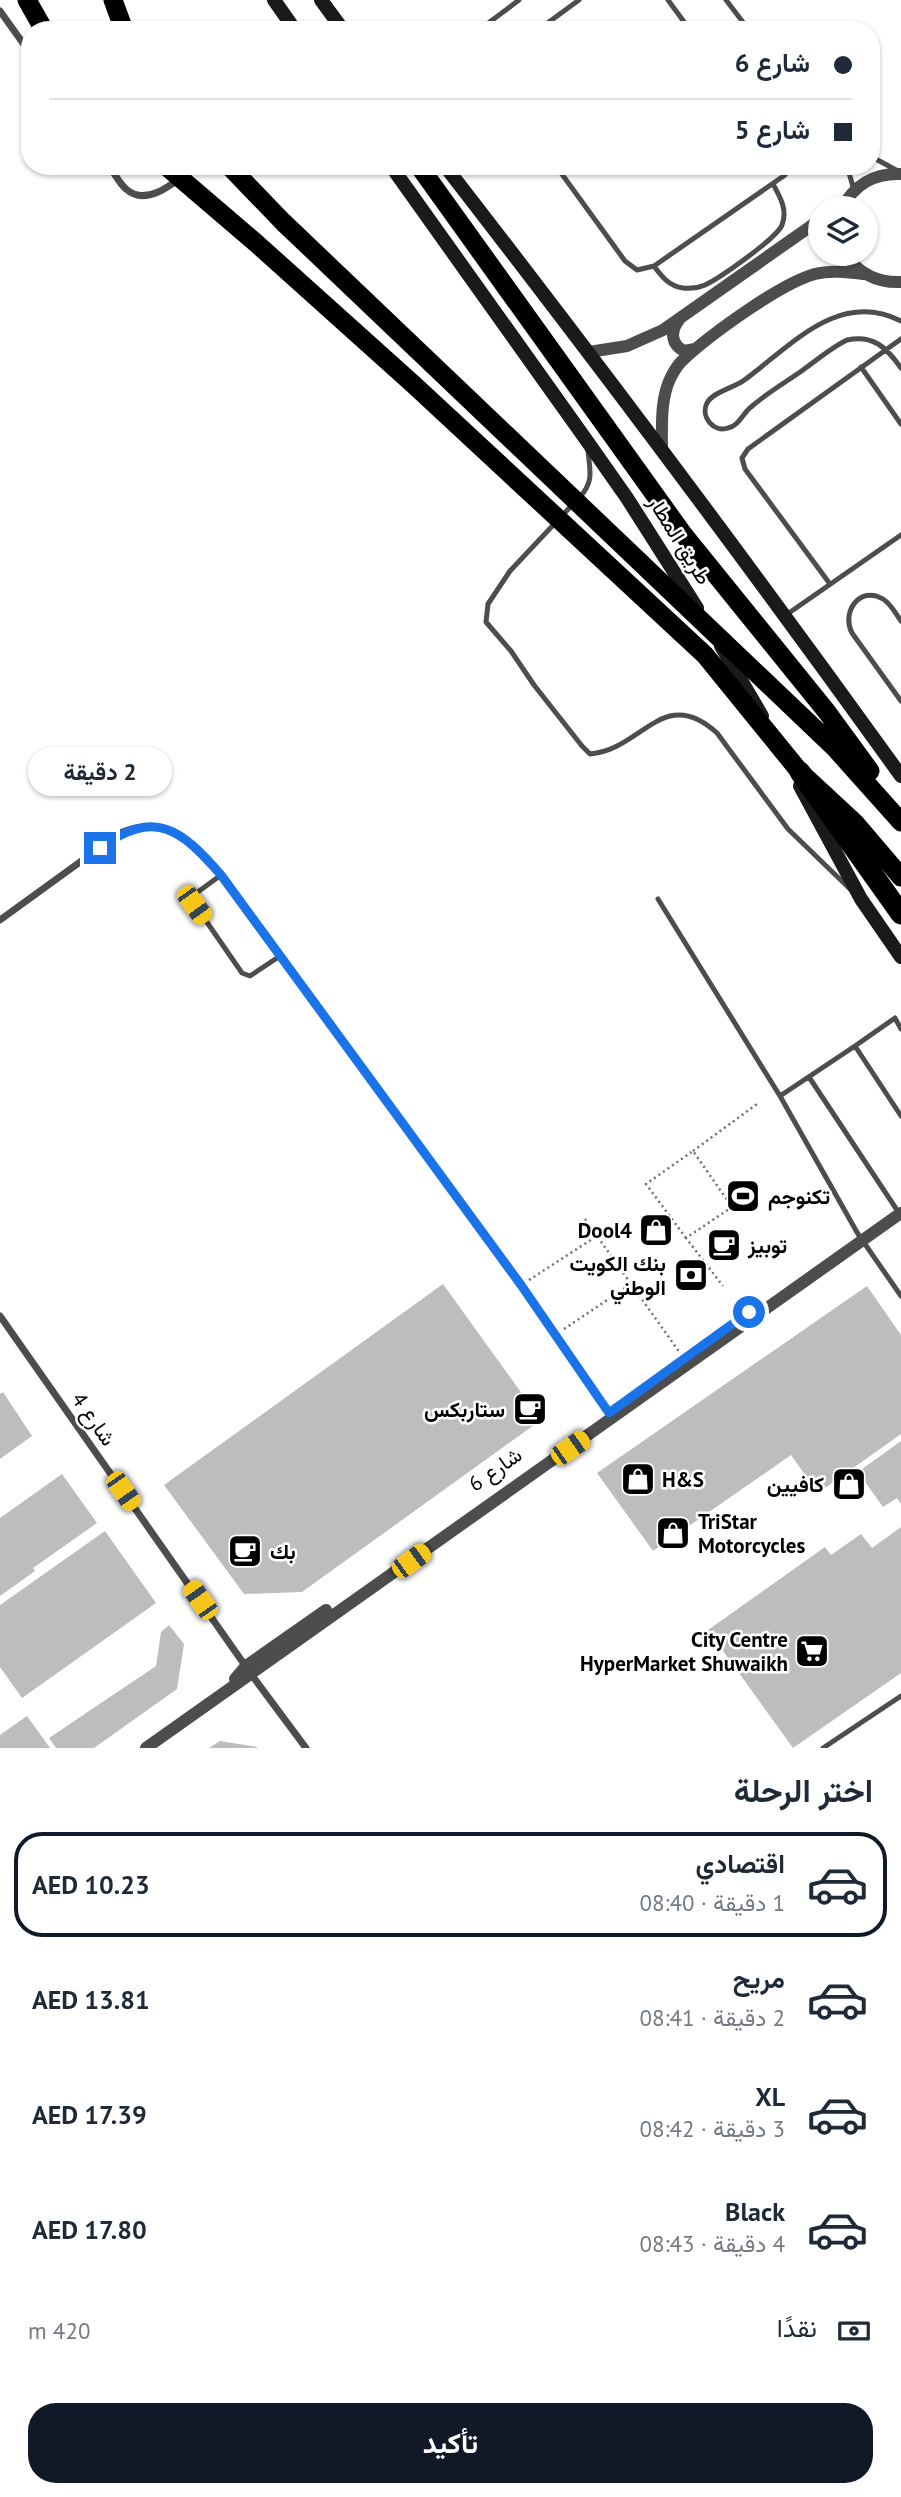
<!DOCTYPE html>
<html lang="ar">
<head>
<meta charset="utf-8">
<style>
  :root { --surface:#fff; --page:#f6f6f7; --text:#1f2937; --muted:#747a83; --line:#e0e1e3; --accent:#111827 }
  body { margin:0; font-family:"PT Sans",Vazirmatn,sans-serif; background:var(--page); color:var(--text); direction:rtl; height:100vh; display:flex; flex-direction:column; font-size:26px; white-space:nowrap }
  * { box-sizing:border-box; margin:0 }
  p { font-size:23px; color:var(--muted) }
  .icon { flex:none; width:38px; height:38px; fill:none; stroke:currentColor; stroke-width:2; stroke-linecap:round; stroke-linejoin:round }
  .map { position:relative; height:1748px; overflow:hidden; direction:ltr }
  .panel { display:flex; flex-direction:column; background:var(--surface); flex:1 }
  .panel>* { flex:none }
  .top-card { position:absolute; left:21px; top:21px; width:859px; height:154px; border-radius:28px; box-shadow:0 2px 5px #0004; direction:rtl; display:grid; align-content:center; height:154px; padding:0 28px; background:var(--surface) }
  .controls { position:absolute; left:808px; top:196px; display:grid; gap:14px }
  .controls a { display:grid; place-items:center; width:70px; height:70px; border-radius:50%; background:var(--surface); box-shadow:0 2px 5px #0004; font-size:35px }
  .end { position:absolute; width:32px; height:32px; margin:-16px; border:9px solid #1a73e8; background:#fff; box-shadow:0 0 0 4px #fff }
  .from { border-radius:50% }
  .bubble { position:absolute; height:49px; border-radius:24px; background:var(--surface); box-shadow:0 2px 5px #0004; font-size:23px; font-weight:700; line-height:49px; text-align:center; direction:rtl }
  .car { position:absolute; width:21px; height:42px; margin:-21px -10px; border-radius:9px; box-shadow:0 0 5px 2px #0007; background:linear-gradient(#f5c518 24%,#345 0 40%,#f5c518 0 76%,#345 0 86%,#f5c518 0) }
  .top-card b { display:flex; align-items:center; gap:24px; height:66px; font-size:26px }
  .top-card b+b { border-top:2px solid var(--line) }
  .top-card i { width:18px; height:18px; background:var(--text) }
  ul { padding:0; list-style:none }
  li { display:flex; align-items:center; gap:21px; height:105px; margin:0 14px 10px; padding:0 14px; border:4px solid transparent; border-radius:28px }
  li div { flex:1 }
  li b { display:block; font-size:26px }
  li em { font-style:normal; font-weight:700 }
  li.selected { border-color:var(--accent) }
  li>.icon { width:63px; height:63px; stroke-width:1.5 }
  h2 { padding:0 28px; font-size:32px; line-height:84px }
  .pay { display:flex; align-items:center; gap:18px; height:77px; padding:0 28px; font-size:26px }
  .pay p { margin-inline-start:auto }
  .cta { display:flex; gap:14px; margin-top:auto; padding:14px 28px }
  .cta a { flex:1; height:80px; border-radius:28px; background:var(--accent); color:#fff; font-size:28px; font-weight:700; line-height:80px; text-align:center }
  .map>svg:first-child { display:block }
  .building { fill:#bdbdbd }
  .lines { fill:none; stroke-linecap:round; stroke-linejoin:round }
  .path { stroke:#6f6f6f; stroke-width:2.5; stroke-dasharray:2 3.5; stroke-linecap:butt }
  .service { stroke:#4d4d4d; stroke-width:5 }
  .minor { stroke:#4d4d4d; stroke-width:7 }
  .tertiary { stroke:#4d4d4d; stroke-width:12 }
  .secondary { stroke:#1a1a1a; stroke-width:14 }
  .trunk { stroke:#000; stroke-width:19 }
  .motorway { stroke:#000; stroke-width:21 }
  .route { stroke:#1a73e8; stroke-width:9 }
  .labels { text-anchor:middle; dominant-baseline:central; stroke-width:5; stroke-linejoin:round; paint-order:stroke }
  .street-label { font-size:21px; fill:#000; stroke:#fff }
  .poi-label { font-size:21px; font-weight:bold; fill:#000; stroke:#fff; text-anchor:start }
</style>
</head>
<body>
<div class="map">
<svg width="901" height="1748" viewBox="0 0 901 1748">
  <rect width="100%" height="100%" fill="#fff"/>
  <!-- building -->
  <path class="building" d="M443,1284l98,136 -239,172 -58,2 -80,-109z
    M867,1286l34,49v99l-83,59 -27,-38 -138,96 -56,-78z
    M3,1392l29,44 -32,23v-65z
    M901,1441v63l-4,-6 -14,9 -25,-35z
    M62,1474l35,49 -64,45 2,3 -35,25v-78z
    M901,1527v146l-108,75 -85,-118 117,-83 6,8 30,-21 11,14z
    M105,1531l51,72 -134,95 -22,-31v-62z
    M169,1625l15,19 -7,45 -83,59h-38l-7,-10 107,-72 5,-34z
    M27,1716l23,32h-50v-13z
    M220,1741l37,6v1h-48z"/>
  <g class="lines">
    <!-- path -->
    <path class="path" d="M693,1151l64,-47
      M585,1219l95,134
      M686,1238l-40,-54 47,-33 39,56 -46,31 37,48
      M529,1280l68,-44
      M564,1329l67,-45"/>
    <!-- service -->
    <path class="service" d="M668,0l22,30
      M726,0l23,30
      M479,30l40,-30
      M538,30l41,-30
      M872,157l26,14
      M556,166l69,95 12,9 17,-4 131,-91 5,-9
      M847,166l7,24
      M654,266c8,11 15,20 29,22 8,1 15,0 22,-3 15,-7 72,-47 77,-60 6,-15 -2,-28 -9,-41
      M901,321c-63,-32 -111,26 -158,60 -10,7 -30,11 -36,22 -7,14 7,30 21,25 11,-2 15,-15 23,-21 16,-14 35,-25 52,-37 14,-10 29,-23 44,-30 26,-6 40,8 54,28
      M861,367l40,57
      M580,497c14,-16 10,-26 8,-46
      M573,504l-63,67 -22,33 -2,18 25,29 23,34 48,61 8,8c52,-4 73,-70 127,-21l71,96 62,60
      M830,584l-85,-115 -3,-11 6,-9 153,-110
      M786,615l115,-80
      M901,621c-5,-7 -10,-17 -18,-22 -23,-14 -42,13 -31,34l49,68
      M221,875l-26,19 -2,8 49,71 8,3 30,-20
      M658,899l122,197 78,138 43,62
      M855,1046l40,-28 6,11
      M809,1077l90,136
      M780,1096l75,-50 46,70
      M823,1748l78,-52"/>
    <!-- minor -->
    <path class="minor" d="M0,11l30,42
      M109,166c6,8 10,17 17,23 22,20 52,-10 70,-23
      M0,920l120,-87c48,-19 72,8 101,42l300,410 92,133
      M0,1316l251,358 55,74"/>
    <!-- tertiary -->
    <path class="tertiary" d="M842,208c13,-24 32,-35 59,-34
      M845,254c14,20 32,29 56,28
      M679,320c-9,12 -8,24 5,31l11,-2
      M589,352l38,-6 36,-16 158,-111
      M662,451c0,-24 -2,-53 9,-74 3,-6 8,-14 13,-18 26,-24 97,-76 131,-85 15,-4 32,-2 48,0
      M235,1679l11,-13 80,-56
      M146,1748l755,-535"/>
    <!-- secondary -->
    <path class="secondary" d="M274,0l21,30
      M321,0l22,30
      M391,166l196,275 40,57 70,110
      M445,166c156,201 308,404 456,610
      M721,646l41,70
      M800,786l61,113 40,58"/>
    <!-- trunk -->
    <path class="trunk" d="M27,0l17,30
      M113,0l11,30
      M166,166l90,77 157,141 292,271 95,117 55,51 46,54
      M229,166l54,56 551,525 67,75
      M419,166l264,368 144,178 43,59"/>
    <!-- motorway -->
    <path class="motorway" d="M800,772l101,142"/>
  </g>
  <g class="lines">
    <!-- route -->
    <path class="route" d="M100,848c55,-40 81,-19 121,27l300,410 88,128 140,-101"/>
  </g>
  <!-- icons -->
  <defs>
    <g id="stadium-square" transform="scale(1.75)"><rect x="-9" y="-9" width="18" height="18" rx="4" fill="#000" stroke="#fff"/><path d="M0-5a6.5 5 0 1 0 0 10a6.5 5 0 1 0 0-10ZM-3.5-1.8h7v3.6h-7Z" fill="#fff"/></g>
    <g id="shop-square" transform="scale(1.75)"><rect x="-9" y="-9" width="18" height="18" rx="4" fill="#000" stroke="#fff"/><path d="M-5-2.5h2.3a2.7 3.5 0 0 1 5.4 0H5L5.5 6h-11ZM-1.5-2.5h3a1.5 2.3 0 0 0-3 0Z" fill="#fff"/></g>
    <g id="cafe-square" transform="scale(1.75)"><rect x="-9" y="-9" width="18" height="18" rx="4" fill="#000" stroke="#fff"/><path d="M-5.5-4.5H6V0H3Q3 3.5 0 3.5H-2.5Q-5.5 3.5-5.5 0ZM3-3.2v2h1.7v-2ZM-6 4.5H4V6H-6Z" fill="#fff"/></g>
    <g id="bank-square" transform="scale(1.75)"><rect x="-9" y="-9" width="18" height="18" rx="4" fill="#000" stroke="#fff"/><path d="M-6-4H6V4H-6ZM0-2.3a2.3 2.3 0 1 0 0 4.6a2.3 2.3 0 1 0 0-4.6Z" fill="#fff"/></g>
    <g id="supermarket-square" transform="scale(1.75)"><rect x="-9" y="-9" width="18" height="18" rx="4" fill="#000" stroke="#fff"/><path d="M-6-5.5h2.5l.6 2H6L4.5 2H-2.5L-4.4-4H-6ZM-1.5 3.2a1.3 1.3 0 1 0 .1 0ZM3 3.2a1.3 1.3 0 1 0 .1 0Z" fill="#fff"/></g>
  </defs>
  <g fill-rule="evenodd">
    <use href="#stadium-square" x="743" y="1196"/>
    <use href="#shop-square" x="656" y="1230"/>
    <use href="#cafe-square" x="724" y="1245"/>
    <use href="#bank-square" x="691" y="1275"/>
    <use href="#cafe-square" x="530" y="1409"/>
    <use href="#shop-square" x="638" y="1479"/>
    <use href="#shop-square" x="849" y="1484"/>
    <use href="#shop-square" x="673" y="1533"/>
    <use href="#cafe-square" x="245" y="1551"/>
    <use href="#supermarket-square" x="812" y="1651"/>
  </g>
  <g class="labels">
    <!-- street labels -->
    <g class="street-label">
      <text transform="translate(680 540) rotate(58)">طريق المطار</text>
      <text transform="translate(94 1419) rotate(55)">شارع 4</text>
      <text transform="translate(495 1469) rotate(-35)">شارع 6</text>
    </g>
    <!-- poi labels -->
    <g class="poi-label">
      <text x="768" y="1196">تكنوجم</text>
      <text x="632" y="1230" text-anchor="end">Dool4</text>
      <text x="748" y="1245">توبيز</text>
      <text x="666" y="1263" text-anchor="end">بنك الكويت<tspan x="666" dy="24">الوطني</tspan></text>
      <text x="505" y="1409" text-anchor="end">ستاربكس</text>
      <text x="662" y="1479">H&amp;S</text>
      <text x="824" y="1484" text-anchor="end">كافيين</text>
      <text x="698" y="1521">TriStar<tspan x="698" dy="24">Motorcycles</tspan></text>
      <text x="270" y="1551">بك</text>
      <text x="788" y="1639" text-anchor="end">City Centre<tspan x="788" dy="24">HyperMarket Shuwaikh</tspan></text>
    </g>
  </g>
</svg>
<div class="controls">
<a><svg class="icon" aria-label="layers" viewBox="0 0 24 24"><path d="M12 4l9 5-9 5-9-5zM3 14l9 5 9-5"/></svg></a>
</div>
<i class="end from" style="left:749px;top:1312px"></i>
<i class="end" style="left:100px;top:848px"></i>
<div class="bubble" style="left:28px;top:747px;width:144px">2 دقيقة</div>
<i class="car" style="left:194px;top:905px;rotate:144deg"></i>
<i class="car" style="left:570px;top:1448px;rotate:55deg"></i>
<i class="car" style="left:123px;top:1491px;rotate:145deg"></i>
<i class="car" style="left:411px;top:1561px;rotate:54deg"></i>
<i class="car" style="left:200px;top:1600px;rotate:325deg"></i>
<div class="top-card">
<b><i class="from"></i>شارع 6</b>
<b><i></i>شارع 5</b>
</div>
</div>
<section class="panel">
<h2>اختر الرحلة</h2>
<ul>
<li class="selected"><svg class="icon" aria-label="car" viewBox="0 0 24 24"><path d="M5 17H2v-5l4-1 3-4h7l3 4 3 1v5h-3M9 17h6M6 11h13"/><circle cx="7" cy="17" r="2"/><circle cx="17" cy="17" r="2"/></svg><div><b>اقتصادي</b><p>1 دقيقة · 08:40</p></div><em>AED 10.23</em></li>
<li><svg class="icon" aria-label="car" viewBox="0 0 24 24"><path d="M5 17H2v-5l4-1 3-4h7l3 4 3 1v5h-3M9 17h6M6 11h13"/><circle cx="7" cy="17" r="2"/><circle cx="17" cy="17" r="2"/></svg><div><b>مريح</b><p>2 دقيقة · 08:41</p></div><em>AED 13.81</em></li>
<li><svg class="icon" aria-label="car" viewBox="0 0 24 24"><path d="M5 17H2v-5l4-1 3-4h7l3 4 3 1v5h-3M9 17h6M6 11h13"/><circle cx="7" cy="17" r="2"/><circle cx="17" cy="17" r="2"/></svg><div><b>XL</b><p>3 دقيقة · 08:42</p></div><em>AED 17.39</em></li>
<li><svg class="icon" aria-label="car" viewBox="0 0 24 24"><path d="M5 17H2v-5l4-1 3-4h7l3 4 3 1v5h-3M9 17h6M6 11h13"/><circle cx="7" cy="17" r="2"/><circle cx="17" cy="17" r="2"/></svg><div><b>Black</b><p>4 دقيقة · 08:43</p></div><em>AED 17.80</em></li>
</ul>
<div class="pay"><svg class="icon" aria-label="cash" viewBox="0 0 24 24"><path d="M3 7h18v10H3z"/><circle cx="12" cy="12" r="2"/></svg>نقدًا<p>420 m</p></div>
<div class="cta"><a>تأكيد</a></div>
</section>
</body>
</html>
